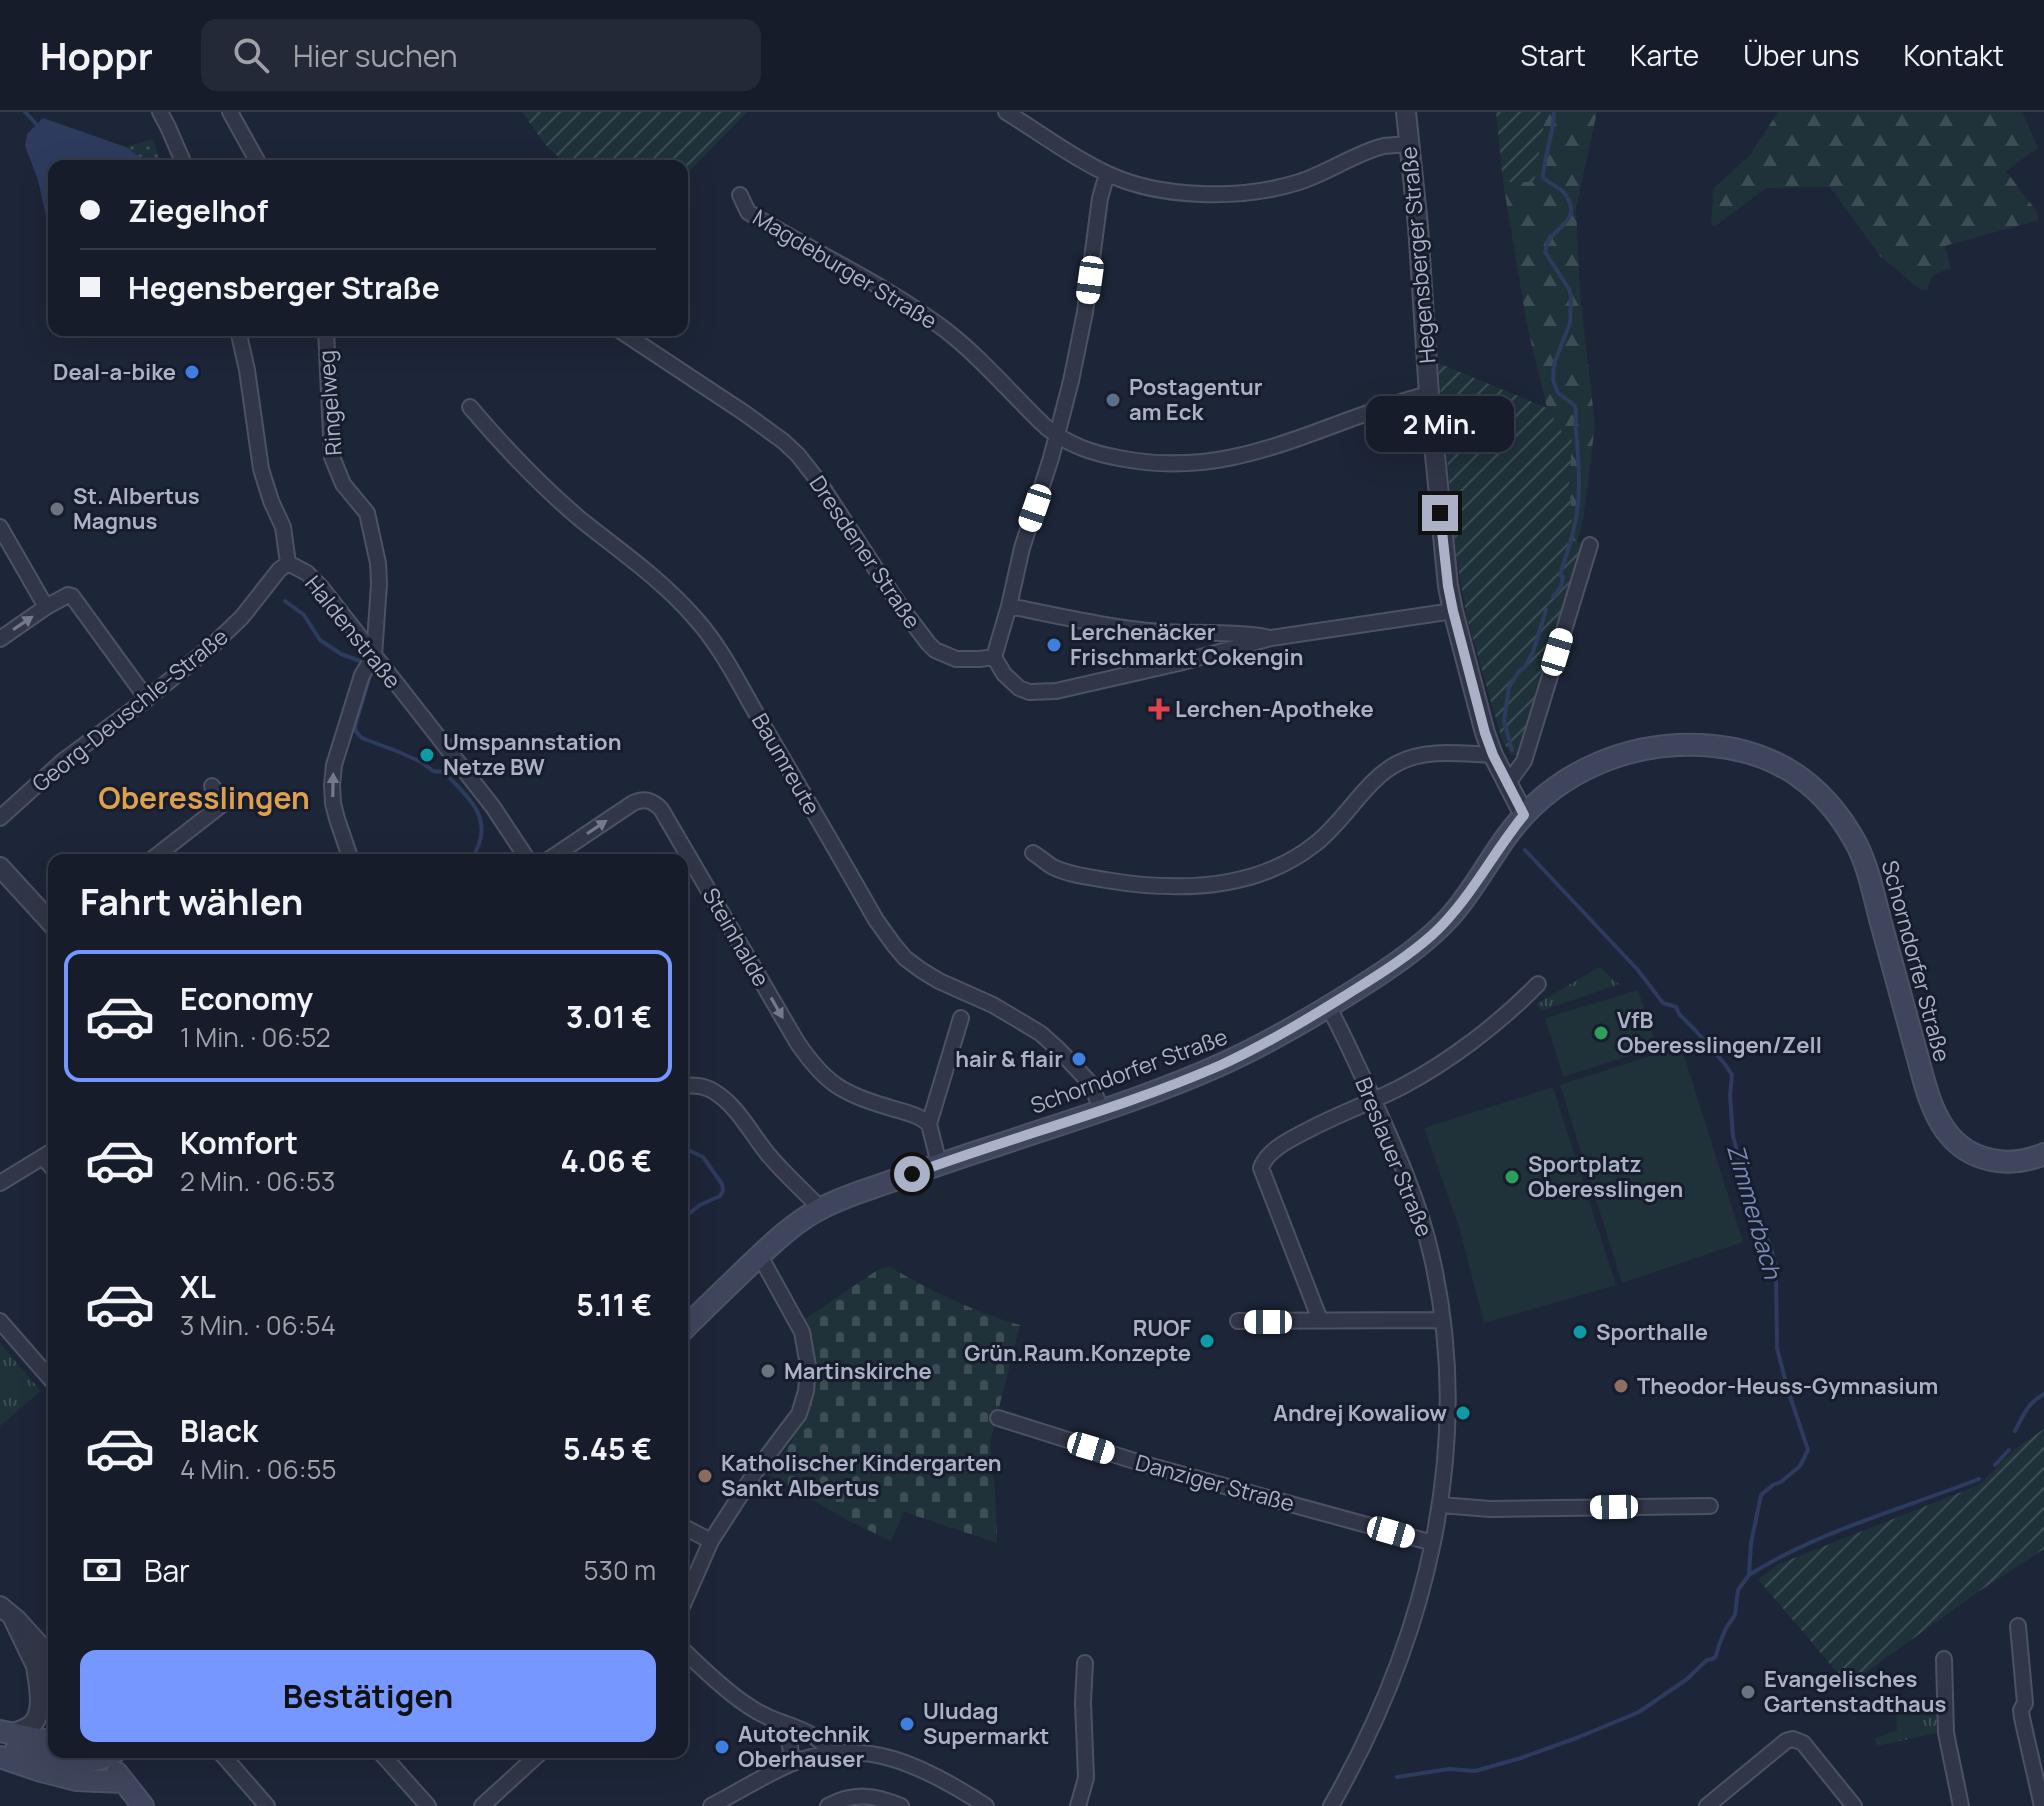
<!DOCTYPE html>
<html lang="de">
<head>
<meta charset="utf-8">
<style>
  :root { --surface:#161c2a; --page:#232936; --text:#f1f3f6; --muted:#9ea1a8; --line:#353a47; --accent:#7697ff }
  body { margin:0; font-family:Manrope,sans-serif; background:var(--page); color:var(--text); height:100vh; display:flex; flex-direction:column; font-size:30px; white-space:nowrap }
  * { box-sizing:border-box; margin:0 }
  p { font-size:26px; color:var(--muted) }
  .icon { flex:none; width:44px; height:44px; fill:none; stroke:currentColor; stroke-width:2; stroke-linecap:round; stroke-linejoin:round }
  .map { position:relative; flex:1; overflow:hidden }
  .sheet { position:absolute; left:48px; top:742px; width:640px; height:904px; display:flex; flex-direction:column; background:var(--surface); border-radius:16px; box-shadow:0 8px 32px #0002,0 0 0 2px var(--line) }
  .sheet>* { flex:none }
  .hud { position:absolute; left:48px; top:48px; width:640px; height:176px; border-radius:16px; box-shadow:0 8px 32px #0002,0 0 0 2px var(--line); display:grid; align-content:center; height:176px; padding:0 32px; background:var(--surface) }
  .end { position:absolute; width:36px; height:36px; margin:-18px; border:10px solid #abb1c6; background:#111; box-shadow:0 0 0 4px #111 }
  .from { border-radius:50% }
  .bubble { position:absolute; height:56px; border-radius:16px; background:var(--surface); box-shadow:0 8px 32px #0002,0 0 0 2px var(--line); font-size:26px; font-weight:700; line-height:56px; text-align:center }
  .car { position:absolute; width:24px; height:48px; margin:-24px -12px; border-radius:10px; box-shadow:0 0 6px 2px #0007; background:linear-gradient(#fff 24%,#345 0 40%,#fff 0 76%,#345 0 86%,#fff 0) }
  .hud b { display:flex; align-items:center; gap:28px; height:76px; font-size:30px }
  .hud b+b { border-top:2px solid var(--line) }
  .hud i { width:20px; height:20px; background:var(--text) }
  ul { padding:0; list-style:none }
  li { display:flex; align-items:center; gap:24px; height:132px; margin:0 16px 12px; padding:0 16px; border:4px solid transparent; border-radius:16px }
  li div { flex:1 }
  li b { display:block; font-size:30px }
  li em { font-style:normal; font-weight:700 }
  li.selected { border-color:var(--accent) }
  li>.icon { width:72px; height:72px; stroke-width:1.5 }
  h2 { padding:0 32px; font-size:36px; line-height:96px }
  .pay { display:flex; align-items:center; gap:20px; height:88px; padding:0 32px; font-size:30px }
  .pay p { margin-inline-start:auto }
  .cta { display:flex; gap:16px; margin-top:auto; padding:16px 32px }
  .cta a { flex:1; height:92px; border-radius:16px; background:var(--accent); color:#111; font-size:32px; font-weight:700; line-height:92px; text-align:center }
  header { display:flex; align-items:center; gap:48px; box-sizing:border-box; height:112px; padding:0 40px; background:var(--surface); border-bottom:2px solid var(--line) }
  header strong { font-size:38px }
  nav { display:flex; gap:44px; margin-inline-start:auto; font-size:28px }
  .search { width:560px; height:72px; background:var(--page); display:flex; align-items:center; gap:20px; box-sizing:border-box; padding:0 28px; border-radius:16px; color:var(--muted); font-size:30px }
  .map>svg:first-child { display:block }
  .grass { fill:url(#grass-dots) }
  .forest { fill:url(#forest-firs) }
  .cemetery { fill:url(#cemetery-stones) }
  .park { fill:url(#park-tufts) }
  .garden { fill:url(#garden-furrows) }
  .pitch { fill:#1f3239 }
  .water { fill:#2d3b5e }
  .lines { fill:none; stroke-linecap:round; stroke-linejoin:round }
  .stream { stroke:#2d3b5e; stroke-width:4 }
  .minor-casing { stroke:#4c5264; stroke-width:18 }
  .tertiary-casing { stroke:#4c5264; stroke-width:22 }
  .secondary-casing { stroke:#4c5264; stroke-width:24 }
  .minor { stroke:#313748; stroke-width:14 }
  .tertiary { stroke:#313748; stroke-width:18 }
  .secondary { stroke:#3f455c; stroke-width:20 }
  .oneway { fill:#747a8d }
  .route { stroke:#abb1c6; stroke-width:10 }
  .shop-dot { fill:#3f7fe0; stroke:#171d2c; stroke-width:3 }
  .service-dot { fill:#5c6f8a; stroke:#171d2c; stroke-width:3 }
  .worship-dot { fill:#6b7280; stroke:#171d2c; stroke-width:3 }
  .health-dot { fill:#e0444e; stroke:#171d2c; stroke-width:3 }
  .culture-dot { fill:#0f9aa8; stroke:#171d2c; stroke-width:3 }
  .leisure-dot { fill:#2e9e5b; stroke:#171d2c; stroke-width:3 }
  .education-dot { fill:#8d6e63; stroke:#171d2c; stroke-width:3 }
  .labels { text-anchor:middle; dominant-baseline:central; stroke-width:6; stroke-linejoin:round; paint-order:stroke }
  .street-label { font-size:22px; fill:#abb1c6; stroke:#171d2c }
  .poi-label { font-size:22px; font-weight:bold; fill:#abb1c6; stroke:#171d2c; text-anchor:start }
  .water-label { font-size:24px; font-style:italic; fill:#788ab5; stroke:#171d2c }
  .district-label { font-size:30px; font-weight:bold; fill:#dca04f; stroke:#171d2c }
</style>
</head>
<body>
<header>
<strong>Hoppr</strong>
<div class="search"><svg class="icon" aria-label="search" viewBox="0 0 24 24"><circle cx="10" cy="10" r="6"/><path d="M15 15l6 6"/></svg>Hier suchen</div>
<nav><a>Start</a><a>Karte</a><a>Über uns</a><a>Kontakt</a></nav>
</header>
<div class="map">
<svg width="2044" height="1694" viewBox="0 0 2044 1694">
  <defs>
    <pattern id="grass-dots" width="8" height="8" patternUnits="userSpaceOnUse" patternTransform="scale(2)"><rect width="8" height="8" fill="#1f3239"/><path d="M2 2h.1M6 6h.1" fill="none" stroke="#3d4d54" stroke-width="1.8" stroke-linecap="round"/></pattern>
    <pattern id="forest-firs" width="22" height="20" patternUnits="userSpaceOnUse" patternTransform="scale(2)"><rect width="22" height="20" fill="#1f3239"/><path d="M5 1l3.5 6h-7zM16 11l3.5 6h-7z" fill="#3d4d54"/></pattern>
    <pattern id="cemetery-stones" width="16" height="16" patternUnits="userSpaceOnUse" patternTransform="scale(2)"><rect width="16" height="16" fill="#1f3239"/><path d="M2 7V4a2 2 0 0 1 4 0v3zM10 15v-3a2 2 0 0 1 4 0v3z" fill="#3d4d54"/></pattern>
    <pattern id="park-tufts" width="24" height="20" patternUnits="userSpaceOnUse" patternTransform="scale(2)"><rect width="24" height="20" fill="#1f3239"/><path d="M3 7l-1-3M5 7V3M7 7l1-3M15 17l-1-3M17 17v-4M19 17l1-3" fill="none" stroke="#3d4d54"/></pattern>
    <pattern id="garden-furrows" width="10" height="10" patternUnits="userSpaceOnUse" patternTransform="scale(2)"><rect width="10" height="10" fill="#1f3239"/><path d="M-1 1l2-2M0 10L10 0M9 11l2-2" fill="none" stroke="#3d4d54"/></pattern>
  </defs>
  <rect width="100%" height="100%" fill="#1d2538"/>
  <!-- grass -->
  <path class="grass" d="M153,27l9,27h-83l8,-8z"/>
  <!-- forest -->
  <path class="forest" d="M1549,0h48l-21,96 4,86 15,131 -12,96 -6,21 -9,-3 4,-14 -3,-42 3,-44 -8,-4 -17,-27 -20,-83 -24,-143h31l11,-63z
    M1778,0h244l16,36 -32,23 31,41 2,8 -94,26 6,23c-14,3 -21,5 -23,20l-7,1 -41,-34 -50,-69 -64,1 -52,39 -3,-5 3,-34 35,-32z"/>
  <!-- cemetery -->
  <path class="cemetery" d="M890,1155c41,24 84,45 130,58l-30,118 5,47 2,53 -93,-31 -13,29 -42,-20 -82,-47 24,-31 16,-35 8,-43 -3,-19 -7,-27 74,-50z"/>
  <!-- park -->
  <path class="park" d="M1599,855l20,17 -78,27 -4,-7z
    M0,1231l41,48 -41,35z
    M1935,1599l5,21 -63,14 -2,-8 22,-8 -1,-16z"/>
  <!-- garden -->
  <path class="garden" d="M522,0h225l-65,67v-13h-115l-23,-23z
    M1496,0h53l-4,7 -11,63h-31z
    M1438,251l109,45 17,27 8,3 -3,45 3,42 -4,14 18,6 -64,210h-11l-9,-15 -35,-122 -11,-63z
    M2044,1317v120l-66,43 -130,93 -90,-106 21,-15 200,-79 37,-37z"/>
  <!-- pitch -->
  <path class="pitch" d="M1638,878l19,57 -94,30 -18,-59z
    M1681,934l62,196 -121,41 -62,-198z
    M1553,975l63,198 -132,38 -25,-96 -35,-99z"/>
  <!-- water -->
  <path class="water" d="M43,6l83,29 25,19h-97v75l-5,-12 -11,-49 -13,-34 2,-12z"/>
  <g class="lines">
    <!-- stream -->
    <path class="stream" d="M25,0l15,16
      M106,221v-3
      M1553,485l8,-10 2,-10 -3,-2c4,-15 10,-29 13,-43 9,-34 6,-66 3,-101 -1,-9 1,-16 -1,-25l-17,-13 -5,-13 1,-16 16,-41 1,-26 -2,-8 -24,-37c1,-4 2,-9 4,-12 10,-15 31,-21 18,-43 -5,-10 -18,-12 -24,-20 1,-22 11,-43 11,-65
      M285,489l19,14 16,25 21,14 19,7
      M370,564l-15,50 1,6 6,6 37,14 22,10 12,9 11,1c27,29 53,48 27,88
      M1512,638l-8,-29 5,-34 11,-17 5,-3 8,-15 13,-42
      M682,1035l21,10 19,27 1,7 -3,5 -20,9 -18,14
      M2015,1319c9,-17 12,-27 29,-37
      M1995,1353l14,-15
      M1749,1463c70,-44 153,-66 230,-96
      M1397,1665l52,-8 26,2 46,-13 58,-21 60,-25 48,-33 20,-19 6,-1 3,-3 3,-11 7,-17 9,-13 3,-25 11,-15 2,-32 10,-48 12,-10 8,-3 19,-16 8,-16 -21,-63 -10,-39 -1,-80 -5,-20 -22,-51 -16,-61 -3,-41 2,-20 -8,-12 -29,-33 -16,-16 -3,-7 -13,-4 -26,-34 -112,-119"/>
    <!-- minor casing -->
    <g class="minor-casing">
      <path id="minor" d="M160,0l8,15 17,39
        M230,0l30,54
        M1006,0c33,20 65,45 100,61 54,26 136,27 193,9 29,-9 58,-30 85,-36 8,-1 17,-1 25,-2
        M740,83l8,17c64,40 135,71 196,117 38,29 68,66 102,98 22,18 46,26 73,31 119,24 201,-37 310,-64
        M238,218l9,40 14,99 10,32 12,26 5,36
        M326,218l6,127 11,27 24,29 11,50 1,21 -5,72 -12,19 -28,90 -2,20 1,18 4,16 14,41
        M619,218l124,82 40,29 15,14 21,27 81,124 28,37 7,7 21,9h23l15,-2
        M470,295c34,40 70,78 110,112 40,32 81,60 115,99 27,30 45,68 65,102 39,66 78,133 116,200l18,25 11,13 16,12 18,11 54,24 47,28 18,16 33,35 10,25
        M0,415l46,80 22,-12 4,1 75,103
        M288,451l19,10 14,14 172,220 35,53
        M1009,494c50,10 101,22 152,26 35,2 70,-1 105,5
        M0,527l46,-32
        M994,545l15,-51 13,-58 29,-90 20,-77 14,-69 15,-114 7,-24
        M994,545l10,17 15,14 10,4 27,-1 123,-28 92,-25 182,-27
        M1508,671l16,-22 66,-216
        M0,706l63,-57 84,-62 68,-56 27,-26 37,-47 9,-7
        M1033,741c7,4 13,10 20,14 16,8 36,10 53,13 71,12 151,10 209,-36 31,-24 50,-64 83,-81 29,-15 64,-9 95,-8
        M151,748l73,-57 -12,-17
        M548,748l85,-57c12,-5 19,-3 28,6l136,233c27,40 45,52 91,65 15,5 30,7 41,17
        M1328,894c15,27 27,55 40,82 25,55 51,111 64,170 43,190 -6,382 -101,548
        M682,974c11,-1 21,-1 31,5 24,14 37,41 54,62 16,20 36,37 53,55
        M43,1045l11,13
        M939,1052l-10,-40 32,-106
        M0,1071l54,-33
        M1320,1208l-59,-152c6,-19 34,-31 51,-40 29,-15 60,-26 89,-41 48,-25 99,-64 137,-103
        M0,1209l54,62
        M1238,1209l205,-1
        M998,1306l146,46 289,79
        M1441,1393l49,4 220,-3
        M682,1414l29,15
        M682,1495l29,-66 45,-70 43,-57 7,-23 2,-25 -6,-34 -42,-76
        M2018,1514l7,77 -4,7 1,8 20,88
        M682,1537c20,19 40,39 62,54 10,7 22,14 34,18 21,8 39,12 52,32
        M1944,1547l2,74 15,73
        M775,1608c13,14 18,25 15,44
        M220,1640l47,54
        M380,1640l48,54
        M482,1694l59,-54
        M711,1694c26,-14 51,-29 77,-41 72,-33 138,2 198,41
        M828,1694c26,-14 47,-11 73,0
        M1078,1694l8,-28 -3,-76 2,-39
        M1707,1694l79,-65 7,-2 10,4 51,63"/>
    </g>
    <!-- tertiary casing -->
    <g class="tertiary-casing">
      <path id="tertiary" d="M1406,0l12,114 11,168 19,192 5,25 32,122 8,22 31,60
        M0,755l54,59
        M0,1494l17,14 37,41
        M12,1504l24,50 18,24
        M12,1622c6,-3 14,-5 19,-9 15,-12 7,-43 5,-59"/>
    </g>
    <!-- secondary casing -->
    <g class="secondary-casing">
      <path id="secondary" d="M682,1219c24,-24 48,-47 72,-70 20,-19 40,-38 64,-51 21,-12 45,-19 68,-27 37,-13 74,-26 112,-38 74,-25 151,-48 222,-80 53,-24 103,-54 151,-85 28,-18 56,-38 78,-62 23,-25 38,-55 58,-82 48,-66 127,-98 207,-90 66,7 112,41 143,99 12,24 17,52 24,78 12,44 24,88 36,132 7,26 13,54 29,76 23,31 63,38 98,23
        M0,1619l54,11
        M15,1639c34,7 67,20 100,1
        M0,1645l41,14 35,9 47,2
        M117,1661l26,33"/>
    </g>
    <!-- minor -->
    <use href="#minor" class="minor"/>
    <!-- tertiary -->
    <use href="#tertiary" class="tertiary"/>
    <!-- secondary -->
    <use href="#secondary" class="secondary"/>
  </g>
  <!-- one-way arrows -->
  <defs><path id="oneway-solid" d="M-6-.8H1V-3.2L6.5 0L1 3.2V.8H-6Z" transform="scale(2)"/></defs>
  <g class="oneway">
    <use href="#oneway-solid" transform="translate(23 511) rotate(-34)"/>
    <use href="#oneway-solid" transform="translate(333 673) rotate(-89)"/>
    <use href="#oneway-solid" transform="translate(597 715) rotate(-34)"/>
    <use href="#oneway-solid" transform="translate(777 896) rotate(60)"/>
  </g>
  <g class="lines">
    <!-- route -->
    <path class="route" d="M912,1062c102,-38 209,-65 309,-109 42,-19 82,-43 122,-68 30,-19 62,-38 89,-62 38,-35 60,-81 92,-120l-31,-60 -8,-22 -32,-122 -5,-25 -8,-73"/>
  </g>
  <!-- markers -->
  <g class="shop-dot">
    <circle cx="192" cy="260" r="8"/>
    <circle cx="1054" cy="533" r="8"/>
    <circle cx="1079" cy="947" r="8"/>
    <circle cx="907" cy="1612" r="8"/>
    <circle cx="722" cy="1635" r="8"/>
  </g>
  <circle class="service-dot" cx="1113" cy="288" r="8"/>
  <g class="worship-dot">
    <circle cx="57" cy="397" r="8"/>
    <circle cx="768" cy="1259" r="8"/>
    <circle cx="1748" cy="1580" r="8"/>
  </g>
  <path class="health-dot" d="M1155 585h8v8h8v8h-8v8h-8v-8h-8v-8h8z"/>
  <g class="culture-dot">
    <circle cx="427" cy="643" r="8"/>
    <circle cx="1580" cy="1220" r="8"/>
    <circle cx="1207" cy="1229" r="8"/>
    <circle cx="1463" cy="1301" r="8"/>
  </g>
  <g class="leisure-dot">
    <circle cx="1601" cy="921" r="8"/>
    <circle cx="1512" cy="1065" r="8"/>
  </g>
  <g class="education-dot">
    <circle cx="1621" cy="1274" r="8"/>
    <circle cx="705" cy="1364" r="8"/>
  </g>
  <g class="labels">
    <!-- street labels -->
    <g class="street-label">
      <text transform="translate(1418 143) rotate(-95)">Hegensberger Straße</text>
      <text transform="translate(845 157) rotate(31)">Magdeburger Straße</text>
      <text transform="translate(330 291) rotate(-94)">Ringelweg</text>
      <text transform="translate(865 440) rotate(56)">Dresdener Straße</text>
      <text transform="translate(353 520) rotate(51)">Haldenstraße</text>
      <text transform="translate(130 598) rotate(-39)">Georg-Deuschle-Straße</text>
      <text transform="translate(786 652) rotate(60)">Baumreute</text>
      <text transform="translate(736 825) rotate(60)">Steinhalde</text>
      <text transform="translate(1916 849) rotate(75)">Schorndorfer Straße</text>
      <text transform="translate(1129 959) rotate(-20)">Schorndorfer Straße</text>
      <text transform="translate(1394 1045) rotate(68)">Breslauer Straße</text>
      <text transform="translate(1215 1371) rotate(15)">Danziger Straße</text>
    </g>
    <!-- poi labels -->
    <g class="poi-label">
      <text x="176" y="260" text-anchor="end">Deal-a-bike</text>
      <text x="1129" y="275">Postagentur<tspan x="1129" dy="25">am Eck</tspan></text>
      <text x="73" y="384">St. Albertus<tspan x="73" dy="25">Magnus</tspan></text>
      <text x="1070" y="520">Lerchenäcker<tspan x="1070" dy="25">Frischmarkt Cokengin</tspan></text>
      <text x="1175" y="597">Lerchen-Apotheke</text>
      <text x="443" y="630">Umspannstation<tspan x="443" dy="25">Netze BW</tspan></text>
      <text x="1617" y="908">VfB<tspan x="1617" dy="25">Oberesslingen/Zell</tspan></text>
      <text x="1063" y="947" text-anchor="end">hair &amp; flair</text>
      <text x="1528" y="1052">Sportplatz<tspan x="1528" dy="25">Oberesslingen</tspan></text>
      <text x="1191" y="1216" text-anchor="end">RUOF<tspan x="1191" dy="25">Grün.Raum.Konzepte</tspan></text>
      <text x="1596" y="1220">Sporthalle</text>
      <text x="784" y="1259">Martinskirche</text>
      <text x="1637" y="1274">Theodor-Heuss-Gymnasium</text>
      <text x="1447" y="1301" text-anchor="end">Andrej Kowaliow</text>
      <text x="721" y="1351">Katholischer Kindergarten<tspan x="721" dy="25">Sankt Albertus</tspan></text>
      <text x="1764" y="1567">Evangelisches<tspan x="1764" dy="25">Gartenstadthaus</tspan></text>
      <text x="923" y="1599">Uludag<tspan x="923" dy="25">Supermarkt</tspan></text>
      <text x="738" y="1622">Autotechnik<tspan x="738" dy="25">Oberhauser</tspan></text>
    </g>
    <!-- water labels -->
    <g class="water-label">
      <text transform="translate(1755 1099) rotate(74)">Zimmerbach</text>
    </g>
    <!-- district labels -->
    <g class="district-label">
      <text x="204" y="685">Oberesslingen</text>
    </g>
  </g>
</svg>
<i class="end from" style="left:912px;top:1062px"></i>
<i class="end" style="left:1440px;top:401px"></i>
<div class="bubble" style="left:1366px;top:284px;width:148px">2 Min.</div>
<i class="car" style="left:1090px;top:168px;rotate:188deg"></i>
<i class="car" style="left:1035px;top:396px;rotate:199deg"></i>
<i class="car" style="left:1557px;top:540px;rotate:17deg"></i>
<i class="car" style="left:1268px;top:1210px;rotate:270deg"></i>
<i class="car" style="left:1091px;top:1336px;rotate:107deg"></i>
<i class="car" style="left:1614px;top:1395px;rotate:269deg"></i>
<i class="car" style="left:1391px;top:1420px;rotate:106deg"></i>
<div class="hud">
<b><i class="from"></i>Ziegelhof</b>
<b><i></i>Hegensberger Straße</b>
</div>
<section class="sheet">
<h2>Fahrt wählen</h2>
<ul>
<li class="selected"><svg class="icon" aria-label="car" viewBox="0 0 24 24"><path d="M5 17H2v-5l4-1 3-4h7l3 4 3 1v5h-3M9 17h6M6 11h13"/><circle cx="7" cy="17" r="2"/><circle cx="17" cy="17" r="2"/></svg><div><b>Economy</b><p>1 Min. · 06:52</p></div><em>3.01 €</em></li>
<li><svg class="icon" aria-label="car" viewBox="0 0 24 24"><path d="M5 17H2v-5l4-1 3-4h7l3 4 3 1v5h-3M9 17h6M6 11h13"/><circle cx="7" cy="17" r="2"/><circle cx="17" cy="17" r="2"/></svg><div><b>Komfort</b><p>2 Min. · 06:53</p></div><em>4.06 €</em></li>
<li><svg class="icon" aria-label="car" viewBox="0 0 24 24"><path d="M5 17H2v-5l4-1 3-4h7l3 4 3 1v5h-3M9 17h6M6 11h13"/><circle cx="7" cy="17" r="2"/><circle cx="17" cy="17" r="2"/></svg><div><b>XL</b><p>3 Min. · 06:54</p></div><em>5.11 €</em></li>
<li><svg class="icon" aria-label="car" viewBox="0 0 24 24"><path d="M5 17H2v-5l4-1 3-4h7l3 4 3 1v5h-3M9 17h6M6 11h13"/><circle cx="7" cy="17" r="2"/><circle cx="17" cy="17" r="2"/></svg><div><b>Black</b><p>4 Min. · 06:55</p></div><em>5.45 €</em></li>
</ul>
<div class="pay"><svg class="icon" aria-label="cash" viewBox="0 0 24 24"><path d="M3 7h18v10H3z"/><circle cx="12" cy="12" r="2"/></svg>Bar<p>530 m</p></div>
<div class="cta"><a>Bestätigen</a></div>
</section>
</div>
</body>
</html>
